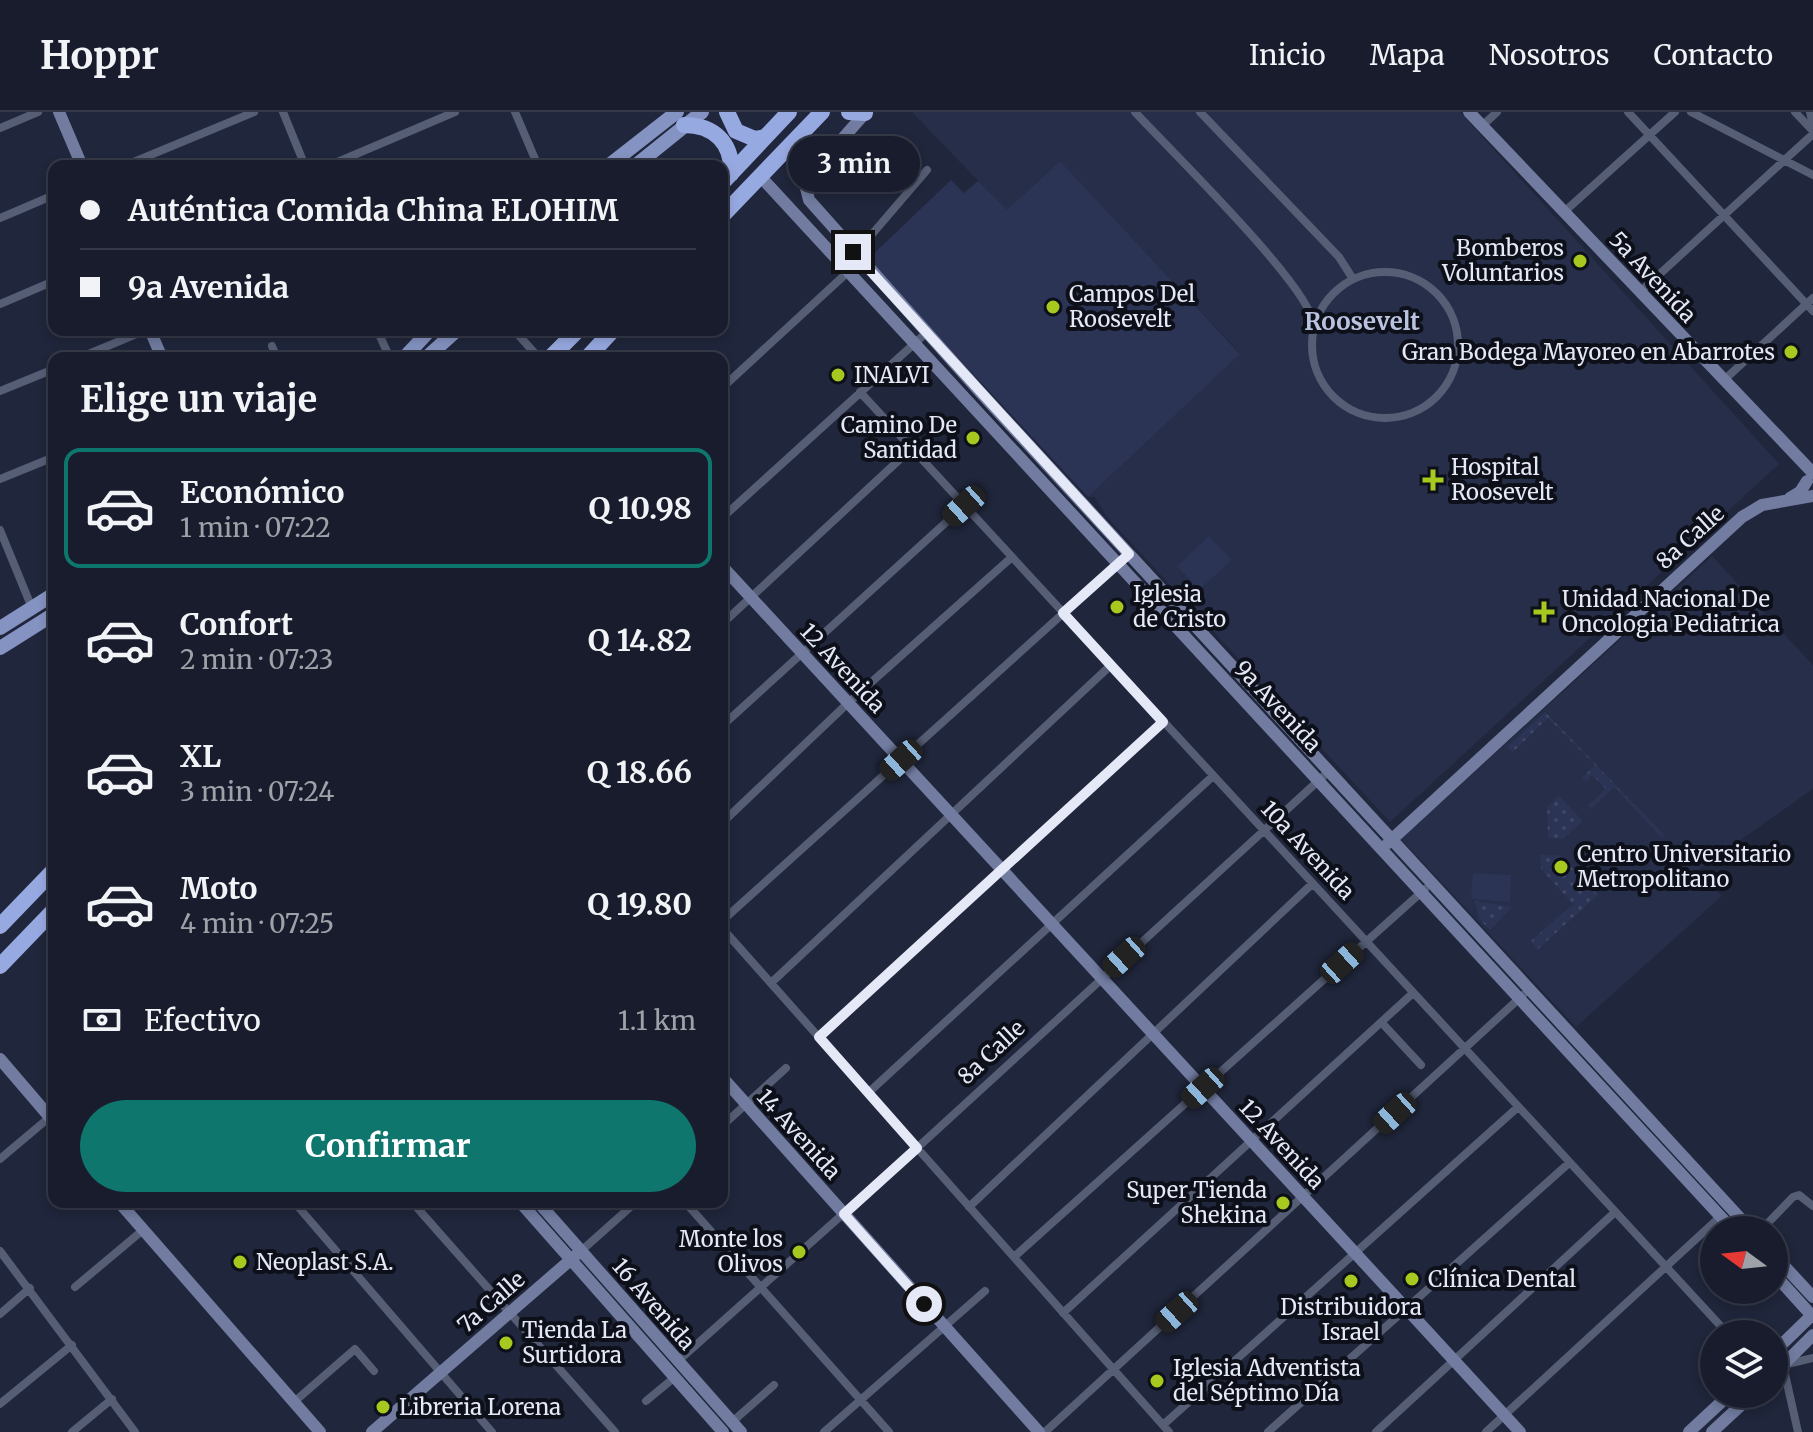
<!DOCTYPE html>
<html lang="es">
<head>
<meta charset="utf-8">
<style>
  :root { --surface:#181c2c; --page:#212534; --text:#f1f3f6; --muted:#9fa1a9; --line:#363a48; --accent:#0f766e }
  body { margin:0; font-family:Merriweather,serif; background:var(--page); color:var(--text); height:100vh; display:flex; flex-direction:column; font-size:30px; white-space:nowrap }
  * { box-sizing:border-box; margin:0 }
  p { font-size:26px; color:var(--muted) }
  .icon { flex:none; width:44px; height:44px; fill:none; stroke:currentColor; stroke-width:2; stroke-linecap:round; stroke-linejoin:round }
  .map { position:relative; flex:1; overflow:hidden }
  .drawer { position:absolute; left:48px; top:240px; width:680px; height:856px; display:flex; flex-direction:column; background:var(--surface); border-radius:16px; box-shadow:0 4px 12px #0003,0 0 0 2px var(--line) }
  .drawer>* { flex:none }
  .top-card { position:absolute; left:48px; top:48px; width:680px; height:176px; border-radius:16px; box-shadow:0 4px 12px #0003,0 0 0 2px var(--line); display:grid; align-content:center; height:176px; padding:0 32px; background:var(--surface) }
  .needle { width:52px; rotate:285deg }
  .fabs { position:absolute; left:1700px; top:1104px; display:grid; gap:16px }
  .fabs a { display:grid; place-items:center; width:88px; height:88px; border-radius:50%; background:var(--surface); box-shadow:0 4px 12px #0003,0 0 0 2px var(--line); font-size:40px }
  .end { position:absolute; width:36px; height:36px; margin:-18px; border:10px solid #e4e8f7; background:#111; box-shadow:0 0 0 4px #111 }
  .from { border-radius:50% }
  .bubble { position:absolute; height:56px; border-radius:28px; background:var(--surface); box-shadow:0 4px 12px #0003,0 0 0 2px var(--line); font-size:26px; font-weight:700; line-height:56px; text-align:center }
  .car { position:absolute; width:24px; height:48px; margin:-24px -12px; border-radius:10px; box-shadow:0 0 6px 2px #0007; background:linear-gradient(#222 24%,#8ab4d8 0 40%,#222 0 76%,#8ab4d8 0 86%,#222 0) }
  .top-card b { display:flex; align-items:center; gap:28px; height:76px; font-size:30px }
  .top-card b+b { border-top:2px solid var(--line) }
  .top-card i { width:20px; height:20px; background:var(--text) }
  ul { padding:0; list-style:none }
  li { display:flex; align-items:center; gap:24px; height:120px; margin:0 16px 12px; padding:0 16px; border:4px solid transparent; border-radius:16px }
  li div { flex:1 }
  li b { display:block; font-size:30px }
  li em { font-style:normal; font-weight:700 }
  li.on { border-color:var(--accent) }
  li>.icon { width:72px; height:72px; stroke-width:1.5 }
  h2 { padding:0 32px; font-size:36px; line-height:96px }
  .pay { display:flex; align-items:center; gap:20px; height:88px; padding:0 32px; font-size:30px }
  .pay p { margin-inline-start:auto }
  .action { display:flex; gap:16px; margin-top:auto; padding:16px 32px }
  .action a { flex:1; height:92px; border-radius:48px; background:var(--accent); color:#fff; font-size:32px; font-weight:700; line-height:92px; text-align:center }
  header { display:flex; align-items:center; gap:48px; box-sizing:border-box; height:112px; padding:0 40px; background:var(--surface); border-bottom:2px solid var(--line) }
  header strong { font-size:38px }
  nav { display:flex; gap:44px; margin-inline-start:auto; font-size:28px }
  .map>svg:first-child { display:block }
  .built { fill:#262e49 }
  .grass { fill:url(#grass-dots) }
  .pitch { fill:#2b3455 }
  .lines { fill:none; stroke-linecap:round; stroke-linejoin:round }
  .street { stroke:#565e75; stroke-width:8 }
  .secondary { stroke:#717ca0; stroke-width:12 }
  .primary { stroke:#8593c2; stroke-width:14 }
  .highway { stroke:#97a9e1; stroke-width:16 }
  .route { stroke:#e4e8f7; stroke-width:10 }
  .poi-dot { fill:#a7c81f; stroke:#0d1019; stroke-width:3 }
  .labels { text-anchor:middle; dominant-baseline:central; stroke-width:8; stroke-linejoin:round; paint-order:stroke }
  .poi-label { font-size:22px; fill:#e4e8f7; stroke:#0d1019; text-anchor:start }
  .street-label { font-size:22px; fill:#e4e8f7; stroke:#0d1019 }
  .neighbourhood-label { font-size:24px; font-weight:bold; fill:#b9c2de; stroke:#0d1019 }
</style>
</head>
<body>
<header>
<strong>Hoppr</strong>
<nav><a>Inicio</a><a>Mapa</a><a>Nosotros</a><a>Contacto</a></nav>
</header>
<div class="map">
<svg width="1813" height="1320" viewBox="0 0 1813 1320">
  <defs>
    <pattern id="grass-dots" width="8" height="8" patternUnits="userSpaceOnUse" patternTransform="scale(2)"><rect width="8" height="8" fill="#2b3455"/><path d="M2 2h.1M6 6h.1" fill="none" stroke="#3f4866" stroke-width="1.8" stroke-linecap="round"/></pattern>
  </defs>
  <rect width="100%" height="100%" fill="#20263b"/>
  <!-- built -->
  <path class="built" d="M912,0h548l319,352 -389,358 -284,-306 -11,-19h-7l152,-144 -181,-191 -52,49z
    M1712,444l101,109v124l-115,81 24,26 -146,131 -175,-188z"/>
  <!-- grass -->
  <path class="grass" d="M1545,600l119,123 -2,3 -48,-51 -23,22 -3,-3 18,-17 -14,-14 -6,6 -4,-3 13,-13 -47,-47 -35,34 -6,-5z
    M1559,684l24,25 -20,18 -15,-1 -1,-31z
    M1540,743h20l38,40 -61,55 -6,-9 42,-37 -32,-35z
    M1475,789l37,6 -22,23 -11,-11z"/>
  <!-- pitch -->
  <path class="pitch" d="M1060,49l180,193 -152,143 -221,-237 84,-80 13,13 14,-12 29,29z
    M1209,424l23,24 -33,30 -22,-24z
    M1473,761l38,2 -1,27 -39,-3z"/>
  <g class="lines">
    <!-- street -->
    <path class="street" d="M283,0l22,54
      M515,0l23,54
      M1135,0c31,34 178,177 178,212
      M1200,0l139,145 14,22
      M1628,0l185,199
      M1691,0l122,63
      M1795,0l18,19
      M1810,0l3,14
      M1482,14l15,-14
      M0,16l38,-16
      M124,54l130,-54
      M328,54l127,-54
      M1564,100l111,-100
      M0,106l54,-23
      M855,142l72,-84
      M1312 233a73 73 0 1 1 146 0a73 73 0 1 1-146 0Z
      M1640,180l173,-158
      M0,192l54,-23
      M377,218l13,28
      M514,218l25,28
      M272,234l5,12
      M79,246l67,-28
      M1723,269l90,-83
      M722,276l127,-117
      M0,279l54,-22
      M860,280l868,942
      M0,367l54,-22
      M722,406l204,-185
      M0,418l32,78
      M722,512l190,-176
      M722,614l242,-220
      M722,711l126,-120 164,-146
      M722,809l407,-367
      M722,816l447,504
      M771,871l340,-318
      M1382,911l39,42
      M819,925l344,-315
      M868,981l345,-317
      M722,1014l64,-58
      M0,1047l51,-43
      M294,1090l198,230
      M412,1090l203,230
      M685,1090l204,230
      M969,1095l343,-323
      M1761,1118l32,-33 6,-2 14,11
      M0,1139l135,181
      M581,1139l55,-49
      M1014,1145l411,-368
      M75,1175l68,-57
      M1063,1201l350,-320
      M0,1202l30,-26
      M678,1249l239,-213 412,-377
      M646,1289l29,-24
      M294,1290l61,-53 19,22
      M0,1292l72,-59
      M732,1310l42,-37
      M1163,1313l355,-318
      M72,1320l40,-33
      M824,1320l161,-141
      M1045,1320l478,-437
      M1268,1320l301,-269
      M1376,1320l238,-219
      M1486,1320l235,-216
      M1798,1320l-15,-67 30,-7"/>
    <!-- secondary -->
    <path class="secondary" d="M59,0l23,54
      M866,0l-58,66 -2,10 3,12 171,192 771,838
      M1469,0l344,361
      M760,64l973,1054
      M150,218l12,28
      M1790,386l10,-6 7,-11
      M722,454l798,866
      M1388,731l354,-326 20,-12 51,-9
      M0,947l54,63
      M722,965l317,355
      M119,1090l201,230
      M520,1090l203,230
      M538,1090l203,230
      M1774,1143l39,42
      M1774,1162l39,43
      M1774,1240l39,-38
      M1774,1262l39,-39
      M372,1320l203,-176
      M1689,1320l41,-38
      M1712,1320l41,-38"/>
    <!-- primary -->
    <path class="primary" d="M608,54l69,-54
      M635,54l67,-54
      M404,246l26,-28
      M426,246l31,-28
      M0,516l54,-34
      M0,536l54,-34"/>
    <!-- highway -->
    <path class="highway" d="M727,0l9,19 19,8 10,-2
      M849,0l16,1
      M684,13c30,0 49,18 47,49
      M722,71l67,-71
      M722,104l100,-104
      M550,246l28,-28
      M587,246l26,-28
      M0,814l54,-56
      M0,854l54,-56"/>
  </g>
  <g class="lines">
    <!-- route -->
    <path class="route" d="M853,140l276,302 -66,59 100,109 -344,315 98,111 -73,66 80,90"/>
  </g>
  <!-- markers -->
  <g class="poi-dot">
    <circle cx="1580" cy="149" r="8"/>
    <circle cx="1053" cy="195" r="8"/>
    <circle cx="1791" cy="240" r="8"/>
    <circle cx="838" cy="263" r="8"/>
    <circle cx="973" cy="326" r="8"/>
    <path d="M1429 356h8v8h8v8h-8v8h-8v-8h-8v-8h8z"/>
    <circle cx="1117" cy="495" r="8"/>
    <path d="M1540 488h8v8h8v8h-8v8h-8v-8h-8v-8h8z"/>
    <circle cx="1561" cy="755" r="8"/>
    <circle cx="1283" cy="1091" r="8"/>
    <circle cx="799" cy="1140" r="8"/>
    <circle cx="240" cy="1150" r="8"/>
    <circle cx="1412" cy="1167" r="8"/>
    <circle cx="1351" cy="1169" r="8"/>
    <circle cx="506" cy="1231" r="8"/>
    <circle cx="1157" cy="1269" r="8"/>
    <circle cx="383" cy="1295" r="8"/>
  </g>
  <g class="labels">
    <!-- poi labels -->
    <g class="poi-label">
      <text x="1564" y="136" text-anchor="end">Bomberos<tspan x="1564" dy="25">Voluntarios</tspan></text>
      <text x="1069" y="182">Campos Del<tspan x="1069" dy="25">Roosevelt</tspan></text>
      <text x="1775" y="240" text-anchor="end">Gran Bodega Mayoreo en Abarrotes</text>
      <text x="854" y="263">INALVI</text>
      <text x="957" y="313" text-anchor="end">Camino De<tspan x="957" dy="25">Santidad</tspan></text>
      <text x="1451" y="355">Hospital<tspan x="1451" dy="25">Roosevelt</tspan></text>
      <text x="1133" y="482">Iglesia<tspan x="1133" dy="25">de Cristo</tspan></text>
      <text x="1562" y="487">Unidad Nacional De<tspan x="1562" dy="25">Oncologia Pediatrica</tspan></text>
      <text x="1577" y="742">Centro Universitario<tspan x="1577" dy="25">Metropolitano</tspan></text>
      <text x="1267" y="1078" text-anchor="end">Super Tienda<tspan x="1267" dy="25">Shekina</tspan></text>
      <text x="783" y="1127" text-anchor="end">Monte los<tspan x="783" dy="25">Olivos</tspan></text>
      <text x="256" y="1150">Neoplast S.A.</text>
      <text x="1428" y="1167">Clínica Dental</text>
      <text x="1351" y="1195" text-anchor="middle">Distribuidora<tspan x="1351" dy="25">Israel</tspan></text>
      <text x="522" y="1218">Tienda La<tspan x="522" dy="25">Surtidora</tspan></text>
      <text x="1173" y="1256">Iglesia Adventista<tspan x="1173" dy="25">del Séptimo Día</tspan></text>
      <text x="399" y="1295">Libreria Lorena</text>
    </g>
    <!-- street labels -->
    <g class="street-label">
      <text transform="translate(1653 165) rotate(47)">5a Avenida</text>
      <text transform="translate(1690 425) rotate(-42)">8a Calle</text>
      <text transform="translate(843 556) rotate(47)">12 Avenida</text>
      <text transform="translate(1278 594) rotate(47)">9a Avenida</text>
      <text transform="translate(1308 738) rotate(47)">10a Avenida</text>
      <text transform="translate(991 940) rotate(-43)">8a Calle</text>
      <text transform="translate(799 1022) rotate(48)">14 Avenida</text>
      <text transform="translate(1282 1032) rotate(47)">12 Avenida</text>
      <text transform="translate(491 1190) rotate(-41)">7a Calle</text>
      <text transform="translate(654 1192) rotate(49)">16 Avenida</text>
    </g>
    <!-- neighbourhood labels -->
    <g class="neighbourhood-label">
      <text x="1362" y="209">Roosevelt</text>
    </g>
  </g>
</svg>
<div class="fabs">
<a><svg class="needle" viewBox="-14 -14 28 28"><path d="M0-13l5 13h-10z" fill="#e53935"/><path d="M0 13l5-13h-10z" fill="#9fa1a9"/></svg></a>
<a><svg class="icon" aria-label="layers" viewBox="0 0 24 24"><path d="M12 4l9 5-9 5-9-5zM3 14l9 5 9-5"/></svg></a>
</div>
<i class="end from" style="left:924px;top:1192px"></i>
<i class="end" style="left:853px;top:140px"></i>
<div class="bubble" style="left:788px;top:24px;width:132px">3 min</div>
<i class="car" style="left:964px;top:394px;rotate:228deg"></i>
<i class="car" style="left:901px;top:648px;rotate:228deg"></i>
<i class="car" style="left:1124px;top:845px;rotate:228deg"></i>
<i class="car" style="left:1342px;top:851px;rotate:48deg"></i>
<i class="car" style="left:1203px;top:976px;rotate:228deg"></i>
<i class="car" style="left:1395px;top:1001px;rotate:228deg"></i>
<i class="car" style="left:1177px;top:1200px;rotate:228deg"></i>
<div class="top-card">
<b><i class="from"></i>Auténtica Comida China ELOHIM</b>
<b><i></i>9a Avenida</b>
</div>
<section class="drawer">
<h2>Elige un viaje</h2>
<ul>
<li class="on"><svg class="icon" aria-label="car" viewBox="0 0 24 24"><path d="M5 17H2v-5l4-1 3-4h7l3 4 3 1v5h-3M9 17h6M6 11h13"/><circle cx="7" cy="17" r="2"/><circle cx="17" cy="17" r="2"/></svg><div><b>Económico</b><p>1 min · 07:22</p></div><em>Q 10.98</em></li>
<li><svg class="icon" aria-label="car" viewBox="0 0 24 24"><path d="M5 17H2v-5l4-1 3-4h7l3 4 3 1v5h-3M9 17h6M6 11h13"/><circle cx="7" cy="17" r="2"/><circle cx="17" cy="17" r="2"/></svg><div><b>Confort</b><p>2 min · 07:23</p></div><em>Q 14.82</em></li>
<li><svg class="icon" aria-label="car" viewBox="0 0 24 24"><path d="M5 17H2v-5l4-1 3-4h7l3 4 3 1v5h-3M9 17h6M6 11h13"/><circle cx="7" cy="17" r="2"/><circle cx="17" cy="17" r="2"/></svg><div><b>XL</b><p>3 min · 07:24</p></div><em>Q 18.66</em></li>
<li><svg class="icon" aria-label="car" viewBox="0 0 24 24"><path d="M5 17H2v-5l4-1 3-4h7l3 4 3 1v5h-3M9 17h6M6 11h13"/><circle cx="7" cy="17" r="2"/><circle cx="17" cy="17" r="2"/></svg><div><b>Moto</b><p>4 min · 07:25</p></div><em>Q 19.80</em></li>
</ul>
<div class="pay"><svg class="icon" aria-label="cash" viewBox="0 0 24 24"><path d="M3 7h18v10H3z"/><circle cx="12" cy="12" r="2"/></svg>Efectivo<p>1.1 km</p></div>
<div class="action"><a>Confirmar</a></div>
</section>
</div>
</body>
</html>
